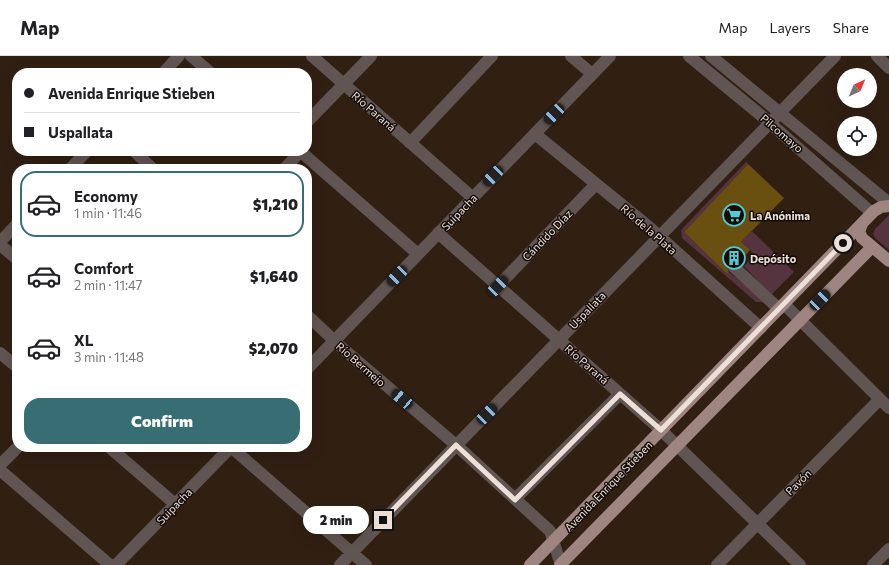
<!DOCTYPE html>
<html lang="en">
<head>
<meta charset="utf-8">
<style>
  :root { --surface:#fff; --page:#f2f2f2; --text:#202124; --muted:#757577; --line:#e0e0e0; --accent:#366e73 }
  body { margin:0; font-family:Commissioner,sans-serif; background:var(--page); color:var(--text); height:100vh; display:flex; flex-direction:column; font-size:15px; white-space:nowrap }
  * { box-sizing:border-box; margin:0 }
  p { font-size:13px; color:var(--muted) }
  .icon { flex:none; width:22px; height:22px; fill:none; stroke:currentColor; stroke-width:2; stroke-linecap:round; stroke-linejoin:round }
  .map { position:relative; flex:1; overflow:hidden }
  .drawer { position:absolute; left:12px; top:108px; width:300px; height:288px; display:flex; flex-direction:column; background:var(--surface); border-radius:16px; box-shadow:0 4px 16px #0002 }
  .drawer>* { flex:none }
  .banner { position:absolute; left:12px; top:12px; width:300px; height:88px; border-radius:16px; box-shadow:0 4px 16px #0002; display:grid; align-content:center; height:88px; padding:0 12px; background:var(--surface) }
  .needle { width:26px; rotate:44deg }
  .buttons { position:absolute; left:837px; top:12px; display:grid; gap:8px }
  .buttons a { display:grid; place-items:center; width:40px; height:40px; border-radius:50%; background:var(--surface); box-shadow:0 4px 16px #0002; font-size:20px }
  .end { position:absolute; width:18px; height:18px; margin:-9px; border:5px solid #ede0d8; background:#111; box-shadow:0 0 0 2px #111 }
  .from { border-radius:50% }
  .bubble { position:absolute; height:28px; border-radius:14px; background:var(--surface); box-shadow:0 4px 16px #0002; font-size:13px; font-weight:800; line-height:28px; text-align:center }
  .car { position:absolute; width:12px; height:24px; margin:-12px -6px; border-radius:5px; box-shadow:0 0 3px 1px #0007; background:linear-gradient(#222 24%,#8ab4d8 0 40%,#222 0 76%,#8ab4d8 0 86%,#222 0) }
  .banner b { display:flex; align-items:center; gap:14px; height:38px; font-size:15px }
  .banner b+b { border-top:1px solid var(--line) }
  .banner i { width:10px; height:10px; background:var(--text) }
  ul { padding:7px 0 0; list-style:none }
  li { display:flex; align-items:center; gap:12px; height:66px; margin:0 8px 6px; padding:0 4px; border:2px solid transparent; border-radius:16px }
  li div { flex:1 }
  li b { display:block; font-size:15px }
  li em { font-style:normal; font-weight:800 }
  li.selected { border-color:var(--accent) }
  li>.icon { width:36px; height:36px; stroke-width:1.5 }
  .cta { display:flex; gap:8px; margin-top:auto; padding:8px 12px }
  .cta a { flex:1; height:46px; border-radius:16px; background:var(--accent); color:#fff; font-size:16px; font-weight:800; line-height:46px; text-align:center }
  header { display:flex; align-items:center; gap:24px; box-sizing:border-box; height:56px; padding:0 20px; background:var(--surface); border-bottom:1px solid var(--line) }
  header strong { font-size:19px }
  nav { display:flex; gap:22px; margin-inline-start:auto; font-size:14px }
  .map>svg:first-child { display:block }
  .green { fill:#55333f }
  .building { fill:#694f10 }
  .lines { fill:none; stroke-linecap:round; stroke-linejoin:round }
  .minor { stroke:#615553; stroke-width:12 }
  .major { stroke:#9e8581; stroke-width:12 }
  .route { stroke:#ede0d8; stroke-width:5 }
  .labels { text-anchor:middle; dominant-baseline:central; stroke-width:3; stroke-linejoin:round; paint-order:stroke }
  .street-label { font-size:11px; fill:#ede0d8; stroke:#130b06 }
  .poi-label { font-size:11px; font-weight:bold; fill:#ede0d8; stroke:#130b06; text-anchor:start }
</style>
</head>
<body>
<header>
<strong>Map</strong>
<nav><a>Map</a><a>Layers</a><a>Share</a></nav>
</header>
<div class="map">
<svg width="889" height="509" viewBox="0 0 889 509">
  <rect width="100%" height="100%" fill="#311f12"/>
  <!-- green -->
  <path class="green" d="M746,106l2,2 -64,68 43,42 2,-2 36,30h-9l-74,-64 -1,-8z
    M889,159v35l-14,-12 -2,-4 2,-5z
    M752,175l42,41 -23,23 -27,-29 11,-11 -14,-13z"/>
  <!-- building -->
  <path class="building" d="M748,108l36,34 -43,44 9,8 -11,12 -4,-2 -6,2 -2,4 2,6 -2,2 -43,-42z"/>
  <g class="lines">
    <!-- minor -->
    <path class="minor" d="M191,0l20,17
      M312,0l161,142
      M571,0l21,18
      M689,0l74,61 109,96
      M711,0l178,147
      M877,0l12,12
      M163,17l16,-17
      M307,66l64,-66
      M535,78l114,93 112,101
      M410,87l82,-87
      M134,95l19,18
      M300,95l118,103
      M70,113l17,-18
      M284,113l17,-18
      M438,177l223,197 139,135
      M0,186l17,-18
      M0,189l17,14
      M734,211l45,42
      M498,230l98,-102
      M784,248l105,104
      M307,259l34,32 115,98 94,86 11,34
      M0,297l17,14
      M307,313l303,-313
      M109,391l66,57
      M231,391l135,118
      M0,409l18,-18
      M0,414l110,95
      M515,443l105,-105
      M116,509l115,-118
      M340,509l495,-509
      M717,509l163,-166
      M873,509l16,-16"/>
    <!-- major -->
    <path class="major" d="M862,168l-3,8 3,6 27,23
      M530,509l344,-354 7,-4 8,-1
      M560,509l312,-318"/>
  </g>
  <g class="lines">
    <!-- route -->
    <path class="route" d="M383,464l73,-75 59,55 105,-106 41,36 182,-187"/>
  </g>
  <!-- icons -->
  <defs>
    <g id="supermarket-ring" transform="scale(1.15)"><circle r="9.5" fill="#130b06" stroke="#51ccd4" stroke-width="1.5"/><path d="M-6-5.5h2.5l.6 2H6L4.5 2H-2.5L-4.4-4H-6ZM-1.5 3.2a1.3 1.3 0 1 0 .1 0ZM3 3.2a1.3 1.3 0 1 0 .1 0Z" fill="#51ccd4"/></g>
    <g id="building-ring" transform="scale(1.15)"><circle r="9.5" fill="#130b06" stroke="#51ccd4" stroke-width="1.5"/><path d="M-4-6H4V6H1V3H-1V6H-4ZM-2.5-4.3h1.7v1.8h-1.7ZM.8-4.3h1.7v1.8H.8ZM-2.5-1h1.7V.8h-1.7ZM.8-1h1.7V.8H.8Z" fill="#51ccd4"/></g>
  </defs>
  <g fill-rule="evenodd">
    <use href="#supermarket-ring" x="734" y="159"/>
    <use href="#building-ring" x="734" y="202"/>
  </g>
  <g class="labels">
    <!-- street labels -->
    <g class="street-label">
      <text transform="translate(374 55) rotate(41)">Río Paraná</text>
      <text transform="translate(782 77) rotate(41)">Pilcomayo</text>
      <text transform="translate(459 156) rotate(-46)">Suipacha</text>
      <text transform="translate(649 173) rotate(41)">Río de la Plata</text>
      <text transform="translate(547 179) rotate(-46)">Cándido Díaz</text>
      <text transform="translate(587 254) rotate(-46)">Uspallata</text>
      <text transform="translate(361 308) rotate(41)">Río Bermejo</text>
      <text transform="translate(587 308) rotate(41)">Río Paraná</text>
      <text transform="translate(798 426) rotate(-45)">Pavón</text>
      <text transform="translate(608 430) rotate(-46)">Avenida Enrique Stieben</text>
      <text transform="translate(174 450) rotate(-46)">Suipacha</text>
    </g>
    <!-- poi labels -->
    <g class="poi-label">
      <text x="750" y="159">La Anónima</text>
      <text x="750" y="202">Depósito</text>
    </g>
  </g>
</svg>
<div class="buttons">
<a><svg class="needle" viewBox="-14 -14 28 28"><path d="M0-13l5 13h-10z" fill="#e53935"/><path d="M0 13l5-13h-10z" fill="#757577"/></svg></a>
<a><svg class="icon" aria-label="locate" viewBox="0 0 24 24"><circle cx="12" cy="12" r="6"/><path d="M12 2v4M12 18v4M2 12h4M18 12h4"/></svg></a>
</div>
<i class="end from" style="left:843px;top:187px"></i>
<i class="end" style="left:383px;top:464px"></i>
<div class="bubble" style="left:303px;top:450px;width:66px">2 min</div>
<i class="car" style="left:554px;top:58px;rotate:224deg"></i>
<i class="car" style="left:493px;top:120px;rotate:224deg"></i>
<i class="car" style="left:397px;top:220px;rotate:224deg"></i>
<i class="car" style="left:498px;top:230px;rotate:44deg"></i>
<i class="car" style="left:820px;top:244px;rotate:45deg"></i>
<i class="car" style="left:402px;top:343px;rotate:310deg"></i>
<i class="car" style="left:487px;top:358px;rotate:44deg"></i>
<div class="banner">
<b><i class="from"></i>Avenida Enrique Stieben</b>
<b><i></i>Uspallata</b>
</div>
<section class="drawer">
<ul>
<li class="selected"><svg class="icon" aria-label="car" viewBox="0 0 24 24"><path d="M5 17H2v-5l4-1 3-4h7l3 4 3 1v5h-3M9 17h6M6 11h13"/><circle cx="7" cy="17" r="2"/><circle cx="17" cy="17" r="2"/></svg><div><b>Economy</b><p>1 min · 11:46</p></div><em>$1,210</em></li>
<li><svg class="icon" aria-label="car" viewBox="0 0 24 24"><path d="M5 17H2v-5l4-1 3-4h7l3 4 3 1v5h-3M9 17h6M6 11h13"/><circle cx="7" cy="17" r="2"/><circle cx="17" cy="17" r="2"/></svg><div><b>Comfort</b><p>2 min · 11:47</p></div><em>$1,640</em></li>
<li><svg class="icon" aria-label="car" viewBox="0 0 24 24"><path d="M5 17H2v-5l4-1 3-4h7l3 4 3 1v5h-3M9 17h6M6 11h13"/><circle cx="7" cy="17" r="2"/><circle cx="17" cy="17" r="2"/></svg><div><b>XL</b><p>3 min · 11:48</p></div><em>$2,070</em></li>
</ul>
<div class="cta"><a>Confirm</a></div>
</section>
</div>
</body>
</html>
